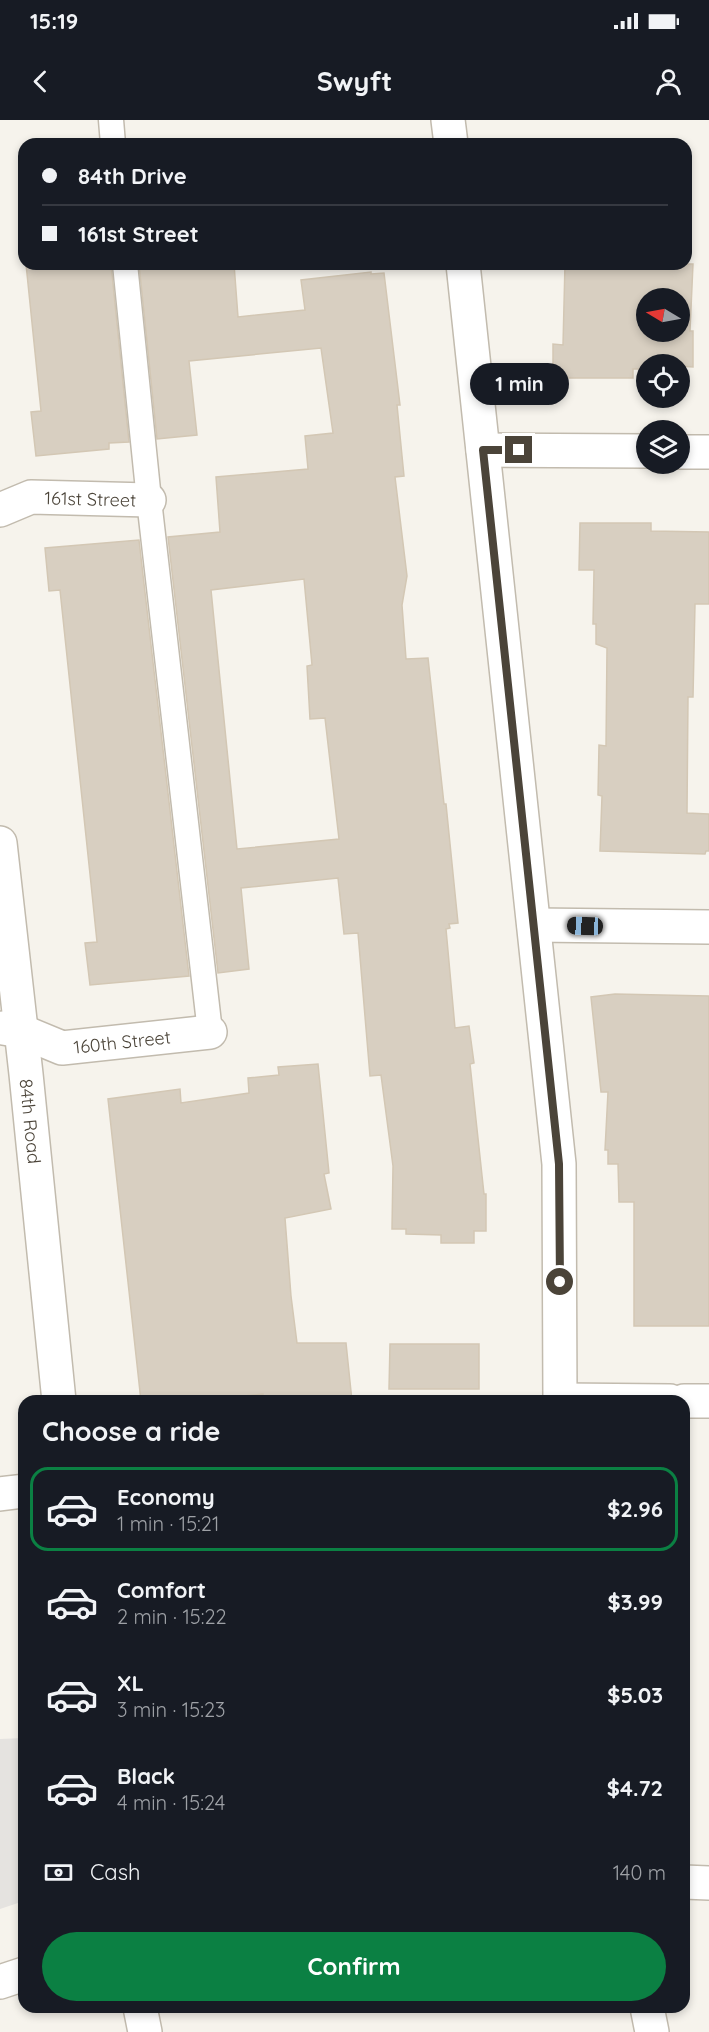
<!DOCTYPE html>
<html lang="en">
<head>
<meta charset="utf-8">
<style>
  :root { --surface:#171b24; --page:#242831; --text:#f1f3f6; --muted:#9ea1a6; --line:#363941; --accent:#0b8043 }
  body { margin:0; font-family:Quicksand,sans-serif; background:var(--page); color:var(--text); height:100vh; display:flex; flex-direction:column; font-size:22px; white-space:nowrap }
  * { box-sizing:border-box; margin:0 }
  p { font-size:20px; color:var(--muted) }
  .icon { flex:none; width:33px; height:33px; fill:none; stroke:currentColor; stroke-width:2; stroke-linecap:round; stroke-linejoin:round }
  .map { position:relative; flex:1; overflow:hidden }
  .panel { position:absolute; left:18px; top:1275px; width:672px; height:618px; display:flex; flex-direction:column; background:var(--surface); border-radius:18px; box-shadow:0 3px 9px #0003 }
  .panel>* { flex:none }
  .guide { position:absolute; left:18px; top:18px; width:674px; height:132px; border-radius:18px; box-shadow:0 3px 9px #0003; display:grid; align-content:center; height:132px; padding:0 24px; background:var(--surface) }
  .needle { width:39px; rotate:280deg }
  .buttons { position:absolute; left:636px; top:168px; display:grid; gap:12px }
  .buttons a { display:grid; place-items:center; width:54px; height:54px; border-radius:50%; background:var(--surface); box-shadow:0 3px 9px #0003; font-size:30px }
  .end { position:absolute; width:27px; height:27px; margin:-14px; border:8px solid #4b4439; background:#fff; box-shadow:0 0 0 3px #fff }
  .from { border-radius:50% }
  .bubble { position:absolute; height:42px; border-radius:21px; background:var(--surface); box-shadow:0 3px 9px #0003; font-size:20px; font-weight:800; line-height:42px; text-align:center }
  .car { position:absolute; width:18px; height:36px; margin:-18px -9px; border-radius:8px; box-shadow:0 0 4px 2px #0007; background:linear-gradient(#222 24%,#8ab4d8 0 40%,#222 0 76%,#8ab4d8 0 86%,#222 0) }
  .guide b { display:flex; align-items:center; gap:21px; height:57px; font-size:22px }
  .guide b+b { border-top:2px solid var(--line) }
  .guide i { width:15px; height:15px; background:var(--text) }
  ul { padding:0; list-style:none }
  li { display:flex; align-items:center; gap:18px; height:84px; margin:0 12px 9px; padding:0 12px; border:3px solid transparent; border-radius:18px }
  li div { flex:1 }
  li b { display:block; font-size:22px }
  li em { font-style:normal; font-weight:800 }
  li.selected { border-color:var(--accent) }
  li>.icon { width:54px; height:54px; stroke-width:1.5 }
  h2 { padding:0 24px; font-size:27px; line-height:72px }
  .pay { display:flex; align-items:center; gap:15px; height:66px; padding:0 24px; font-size:22px }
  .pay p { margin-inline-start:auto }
  .action { display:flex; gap:12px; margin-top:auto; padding:12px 24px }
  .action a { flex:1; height:69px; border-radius:36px; background:var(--accent); color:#fff; font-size:24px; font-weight:800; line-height:69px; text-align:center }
  .status { display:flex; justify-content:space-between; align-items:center; height:42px; padding:0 30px; background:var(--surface); direction:ltr }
  .status svg { height:16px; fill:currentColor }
  header { display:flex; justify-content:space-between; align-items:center; height:78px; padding:0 24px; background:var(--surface); font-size:27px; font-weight:800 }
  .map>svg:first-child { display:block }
  .parking { fill:#e5e3e0 }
  .building { fill:#d8cfc1; stroke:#d3c7b4; stroke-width:1.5; fill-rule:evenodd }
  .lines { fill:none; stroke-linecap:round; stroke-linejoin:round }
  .service-casing { stroke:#c2bbae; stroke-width:27 }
  .minor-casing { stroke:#c2bbae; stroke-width:36 }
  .tertiary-casing { stroke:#c2bbae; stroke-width:36 }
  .service { stroke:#fff; stroke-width:24 }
  .minor { stroke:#fff; stroke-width:33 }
  .tertiary { stroke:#fff; stroke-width:33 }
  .route { stroke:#4b4439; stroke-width:8 }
  .labels { text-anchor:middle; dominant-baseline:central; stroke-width:4.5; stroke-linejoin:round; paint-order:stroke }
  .street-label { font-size:18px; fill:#4b4439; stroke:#fff }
</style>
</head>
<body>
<div class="status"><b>15:19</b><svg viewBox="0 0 49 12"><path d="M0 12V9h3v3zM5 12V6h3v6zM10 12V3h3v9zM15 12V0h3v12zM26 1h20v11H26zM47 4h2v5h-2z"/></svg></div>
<header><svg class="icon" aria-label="back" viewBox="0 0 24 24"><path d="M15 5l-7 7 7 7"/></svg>Swyft<svg class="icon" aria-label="person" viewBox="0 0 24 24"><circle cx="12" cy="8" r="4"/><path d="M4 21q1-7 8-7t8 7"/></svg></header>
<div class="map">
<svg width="709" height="1912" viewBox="0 0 709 1912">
  <rect width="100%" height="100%" fill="#f6f3ec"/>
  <!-- parking -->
  <path class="parking" d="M24,1618v163l-24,8v-170z"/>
  <!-- building -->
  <path class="building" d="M26,144h85l18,178 -20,1v6l-73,7 -5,-44 10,-1z
    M139,144h95l4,53 67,-7 -4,-30 70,-8v2l13,-1 16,132h-3l7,71 -9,1 12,99 -5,29 4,54 22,-1 16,146h2l12,119 -9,1 1,4 -4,1 9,99 14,-2 5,37 -4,1 14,130h2v37h-12v12h-33v-8l-35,-1v-5h-14l1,-63 -12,-91 -11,1 -12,-143 -14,1 -6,-56 -97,10 8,81 -31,4 -50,-436 52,-5 -4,-55 92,-8 -3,-33 28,-3 -12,-85 -132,13 8,74 -40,4zM304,459l8,86 -5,1 3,53 15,-1 14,121 -102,10 -26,-259z
    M565,144h128l-3,67h3v36l-47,-3v5h-13v9h-80v-34l10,1zM646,178h34v34h-34z
    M580,403h71v8l58,1v72h-14l-2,93h-5l-1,116 22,1v37h-3l-1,3 -105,-3 2,-55 -4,-1 1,-50 7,1 1,-98 -11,-4v-20h-3l1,-54h-15z
    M139,420l50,436 -99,9 -5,-42 12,-1 -7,-68 -30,-284 -11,1 -4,-43z
    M615,874l94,2v330h-75v-124h-15l-1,-38h-10v-14h-3l3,-58h-7l-10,-95z
    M318,944l11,109 -5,1 7,35 -46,9 6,78 6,47h49l6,58h-88l-1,-7 -68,7h-54l-33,-302 72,-10 1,14 68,-10 -1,-15 31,-3 -1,-8z
    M390,1224h89v45h-90z"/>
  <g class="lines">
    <!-- service casing -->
    <g class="service-casing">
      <path id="service" d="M111,0l2,24
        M125,144l24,236 61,532"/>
    </g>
    <!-- minor casing -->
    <g class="minor-casing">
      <g id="minor">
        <path d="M448,0l3,24"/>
        <path d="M463,144l96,900 1,237"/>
        <path d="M483,330l163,1"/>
        <path d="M680,332h29"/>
        <path id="s1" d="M0,390l31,-13 118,3"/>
        <path id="s2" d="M0,723l26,231 33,327"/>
        <path d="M534,805l175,2"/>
        <path id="s3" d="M3,908l18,3 41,17 148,-16"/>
        <path d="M560,1280l110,1"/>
        <path d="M684,1281h25"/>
        <path d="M0,1374l24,-3"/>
        <path d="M140,1887l5,25"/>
        <path d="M647,1887l5,25"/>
      </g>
    </g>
    <!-- tertiary casing -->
    <g class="tertiary-casing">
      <path id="tertiary" d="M684,1762l25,1
        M0,1862l24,-8"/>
    </g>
    <!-- service -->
    <use href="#service" class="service"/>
    <!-- minor -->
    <use href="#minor" class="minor"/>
    <!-- tertiary -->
    <use href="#tertiary" class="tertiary"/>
  </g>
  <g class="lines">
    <!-- route -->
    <path class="route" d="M519,330h-36l76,714 1,118"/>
  </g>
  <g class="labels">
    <!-- street labels -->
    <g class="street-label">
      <text stroke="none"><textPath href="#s1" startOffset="93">161st Street</textPath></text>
      <text stroke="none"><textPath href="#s3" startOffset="123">160th Street</textPath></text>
      <text stroke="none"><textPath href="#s2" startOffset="280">84th Road</textPath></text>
    </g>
  </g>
</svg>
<div class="buttons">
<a><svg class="needle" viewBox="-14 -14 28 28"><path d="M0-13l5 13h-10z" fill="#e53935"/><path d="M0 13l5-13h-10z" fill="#9ea1a6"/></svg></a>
<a><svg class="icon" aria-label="locate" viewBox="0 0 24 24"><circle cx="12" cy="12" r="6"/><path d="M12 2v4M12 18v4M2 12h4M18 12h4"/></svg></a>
<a><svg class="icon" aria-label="layers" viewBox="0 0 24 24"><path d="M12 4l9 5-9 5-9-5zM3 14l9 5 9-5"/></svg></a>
</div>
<i class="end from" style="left:560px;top:1162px"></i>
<i class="end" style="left:519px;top:330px"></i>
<div class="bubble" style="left:470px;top:243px;width:99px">1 min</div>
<i class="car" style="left:585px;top:806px;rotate:272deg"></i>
<div class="guide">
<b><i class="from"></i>84th Drive</b>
<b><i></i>161st Street</b>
</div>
<section class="panel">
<h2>Choose a ride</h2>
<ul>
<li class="selected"><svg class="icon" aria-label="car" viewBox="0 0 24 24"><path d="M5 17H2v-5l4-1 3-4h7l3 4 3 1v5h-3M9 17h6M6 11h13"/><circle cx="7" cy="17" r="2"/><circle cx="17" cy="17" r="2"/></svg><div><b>Economy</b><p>1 min · 15:21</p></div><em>$2.96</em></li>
<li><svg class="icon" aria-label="car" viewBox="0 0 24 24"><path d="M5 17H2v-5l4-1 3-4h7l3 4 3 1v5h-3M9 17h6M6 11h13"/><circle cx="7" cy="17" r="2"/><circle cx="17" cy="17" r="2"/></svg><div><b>Comfort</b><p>2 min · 15:22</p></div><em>$3.99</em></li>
<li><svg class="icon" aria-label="car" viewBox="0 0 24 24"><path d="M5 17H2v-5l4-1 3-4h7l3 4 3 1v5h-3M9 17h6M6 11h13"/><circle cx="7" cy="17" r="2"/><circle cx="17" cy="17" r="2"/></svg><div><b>XL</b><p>3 min · 15:23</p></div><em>$5.03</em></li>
<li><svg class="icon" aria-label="car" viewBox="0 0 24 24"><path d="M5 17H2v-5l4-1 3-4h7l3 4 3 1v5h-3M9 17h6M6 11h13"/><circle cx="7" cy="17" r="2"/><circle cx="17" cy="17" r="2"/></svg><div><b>Black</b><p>4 min · 15:24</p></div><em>$4.72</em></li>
</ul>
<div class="pay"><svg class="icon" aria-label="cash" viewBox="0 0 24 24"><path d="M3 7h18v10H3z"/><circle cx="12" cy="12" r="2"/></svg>Cash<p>140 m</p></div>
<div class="action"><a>Confirm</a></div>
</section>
</div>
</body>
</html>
